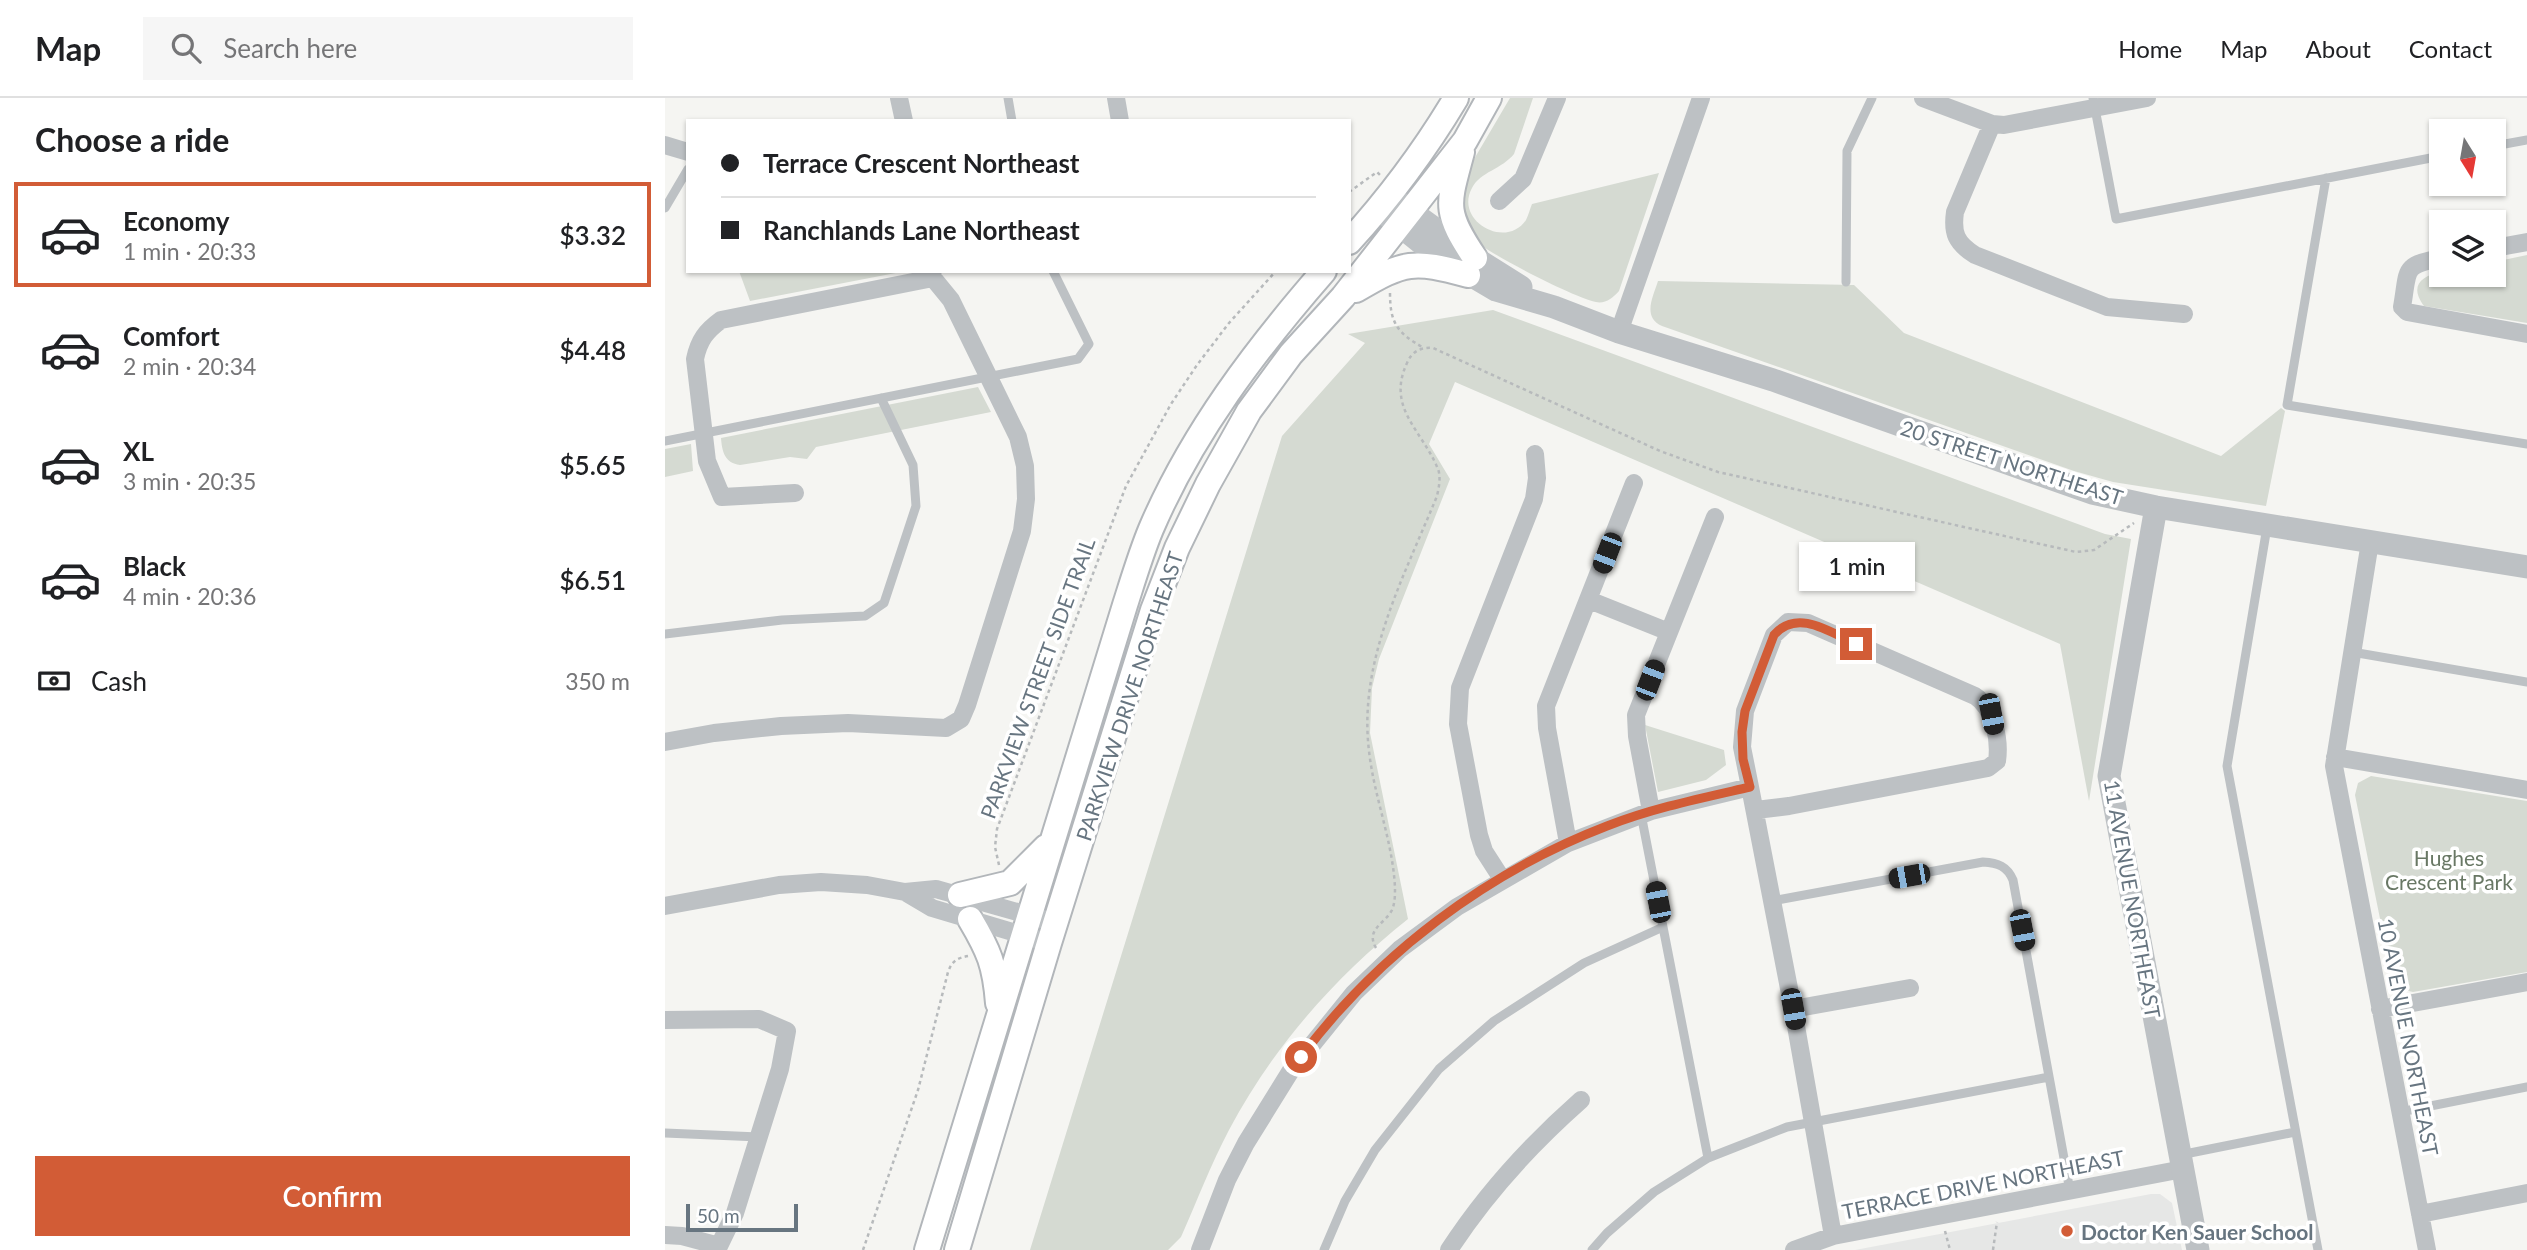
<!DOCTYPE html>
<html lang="en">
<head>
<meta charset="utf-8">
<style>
  :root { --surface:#fff; --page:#f6f6f6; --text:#202124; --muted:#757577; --line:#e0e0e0; --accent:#d25c36 }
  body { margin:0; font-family:Lato,sans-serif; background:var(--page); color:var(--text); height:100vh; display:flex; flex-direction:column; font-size:26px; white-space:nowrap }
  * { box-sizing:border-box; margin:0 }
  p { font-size:23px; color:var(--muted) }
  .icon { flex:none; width:38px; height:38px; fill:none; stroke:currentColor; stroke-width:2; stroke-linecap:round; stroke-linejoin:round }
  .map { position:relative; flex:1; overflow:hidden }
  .side { display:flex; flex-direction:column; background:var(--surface); width:665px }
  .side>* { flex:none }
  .top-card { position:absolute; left:21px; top:21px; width:665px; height:154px; border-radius:0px; box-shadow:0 2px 5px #0004; display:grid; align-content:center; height:154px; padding:0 35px; background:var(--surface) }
  .needle { width:46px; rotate:169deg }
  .tools { position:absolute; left:1764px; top:21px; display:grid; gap:14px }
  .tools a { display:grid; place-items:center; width:77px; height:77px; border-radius:0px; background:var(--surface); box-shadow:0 2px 5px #0004; font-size:35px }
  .scale { position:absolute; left:21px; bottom:18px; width:112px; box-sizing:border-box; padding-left:7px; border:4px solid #677580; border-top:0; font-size:19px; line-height:24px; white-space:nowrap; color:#677580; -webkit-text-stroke:5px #fff; paint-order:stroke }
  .end { position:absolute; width:32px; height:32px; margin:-16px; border:9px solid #d25c36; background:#fff; box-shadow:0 0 0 4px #fff }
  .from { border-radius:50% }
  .bubble { position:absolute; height:49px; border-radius:0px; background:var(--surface); box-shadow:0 2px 5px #0004; font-size:23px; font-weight:600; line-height:49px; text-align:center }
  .car { position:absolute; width:21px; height:42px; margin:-21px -10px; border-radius:9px; box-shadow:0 0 5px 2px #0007; background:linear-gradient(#222 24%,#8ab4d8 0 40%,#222 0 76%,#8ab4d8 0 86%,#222 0) }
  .top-card b { display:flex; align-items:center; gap:24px; height:66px; font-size:26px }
  .top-card b+b { border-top:2px solid var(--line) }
  .top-card i { width:18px; height:18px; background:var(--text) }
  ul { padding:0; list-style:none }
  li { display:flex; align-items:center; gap:21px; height:105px; margin:0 14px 10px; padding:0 21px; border:4px solid transparent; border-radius:0px }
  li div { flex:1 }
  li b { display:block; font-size:26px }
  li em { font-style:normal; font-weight:600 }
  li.on { border-color:var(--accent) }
  li>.icon { width:63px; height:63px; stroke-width:1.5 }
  h2 { padding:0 35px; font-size:32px; line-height:84px }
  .pay { display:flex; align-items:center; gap:18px; height:77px; padding:0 35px; font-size:26px }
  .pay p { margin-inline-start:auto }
  .action { display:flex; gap:14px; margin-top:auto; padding:14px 35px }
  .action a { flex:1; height:80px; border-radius:0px; background:var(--accent); color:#fff; font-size:28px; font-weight:600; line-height:80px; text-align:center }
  header { display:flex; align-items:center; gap:42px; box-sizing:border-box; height:98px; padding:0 35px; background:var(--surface); border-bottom:2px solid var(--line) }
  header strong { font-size:33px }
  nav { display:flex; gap:38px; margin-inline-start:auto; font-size:24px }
  .search { width:490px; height:63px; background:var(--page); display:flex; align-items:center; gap:18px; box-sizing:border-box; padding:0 24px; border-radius:0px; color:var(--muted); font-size:26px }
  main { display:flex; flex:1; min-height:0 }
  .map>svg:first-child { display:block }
  .built { fill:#e6e7e6 }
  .green { fill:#d5dad2 }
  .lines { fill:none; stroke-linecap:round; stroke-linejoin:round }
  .secondary-casing { stroke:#b2b6ba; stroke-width:28 }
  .path { stroke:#b7babc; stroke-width:2.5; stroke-dasharray:3.5 3.5; stroke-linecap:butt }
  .service { stroke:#bdc1c4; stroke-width:9 }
  .minor { stroke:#bdc1c4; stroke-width:18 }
  .tertiary { stroke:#bdc1c4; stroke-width:23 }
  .secondary { stroke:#fff; stroke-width:24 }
  .route { stroke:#d25c36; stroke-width:9 }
  .poi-dot { fill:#d25c36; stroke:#fff; stroke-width:2.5 }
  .labels { text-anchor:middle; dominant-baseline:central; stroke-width:7; stroke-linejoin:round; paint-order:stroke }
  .street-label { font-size:21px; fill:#677580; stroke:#fff }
  .park-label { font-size:21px; fill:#697865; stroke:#fff }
  .poi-label { font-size:21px; font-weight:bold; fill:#677580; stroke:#fff; text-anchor:start }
</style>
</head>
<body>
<header>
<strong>Map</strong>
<div class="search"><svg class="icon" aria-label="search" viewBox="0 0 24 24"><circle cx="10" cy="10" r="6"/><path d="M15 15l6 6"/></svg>Search here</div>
<nav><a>Home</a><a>Map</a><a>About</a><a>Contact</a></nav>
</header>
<main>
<section class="side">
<h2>Choose a ride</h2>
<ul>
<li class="on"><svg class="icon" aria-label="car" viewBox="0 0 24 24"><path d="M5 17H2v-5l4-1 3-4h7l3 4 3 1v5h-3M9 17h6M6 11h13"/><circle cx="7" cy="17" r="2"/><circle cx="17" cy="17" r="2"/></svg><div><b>Economy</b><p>1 min · 20:33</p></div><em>$3.32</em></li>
<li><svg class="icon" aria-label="car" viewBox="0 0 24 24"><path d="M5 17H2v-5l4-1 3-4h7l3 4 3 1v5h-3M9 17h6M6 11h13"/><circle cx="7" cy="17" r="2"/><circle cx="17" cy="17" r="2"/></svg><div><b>Comfort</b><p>2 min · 20:34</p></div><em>$4.48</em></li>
<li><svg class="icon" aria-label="car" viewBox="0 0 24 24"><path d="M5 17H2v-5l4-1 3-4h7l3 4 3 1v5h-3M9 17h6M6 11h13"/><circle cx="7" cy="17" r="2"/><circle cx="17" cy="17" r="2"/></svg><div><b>XL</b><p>3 min · 20:35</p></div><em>$5.65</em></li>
<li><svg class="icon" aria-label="car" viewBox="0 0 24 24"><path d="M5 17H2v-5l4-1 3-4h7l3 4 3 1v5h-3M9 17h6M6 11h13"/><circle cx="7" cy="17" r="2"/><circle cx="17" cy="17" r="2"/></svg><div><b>Black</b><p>4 min · 20:36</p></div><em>$6.51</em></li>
</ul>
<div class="pay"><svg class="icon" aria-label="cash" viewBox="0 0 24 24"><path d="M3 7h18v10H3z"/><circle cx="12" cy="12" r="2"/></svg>Cash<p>350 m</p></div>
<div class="action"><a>Confirm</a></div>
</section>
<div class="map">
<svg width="1862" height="1152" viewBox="0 0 1862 1152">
  <rect width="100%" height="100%" fill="#f5f5f2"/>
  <!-- built -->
  <path class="built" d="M1486,1096h9l12,9 10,47h-327z"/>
  <!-- green -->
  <path class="green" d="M845,0h23l-19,56c-12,15 -34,18 -42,34 -18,33 34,62 54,32 2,-4 4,-11 6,-16l127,-31 -40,118c-6,7 -14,13 -23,11 -19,-3 -116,-52 -126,-66 -6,-9 -10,-36 -13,-48z
    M1862,157v68l-103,-17c-15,-20 -3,-30 17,-34v3h53v-13z
    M74,173h167l-156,30z
    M993,183l196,4 50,48 317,123 60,-48 4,3 -19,95 -153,-24 -39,-11 -412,-145c-20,-9 -9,-29 -4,-45z
    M828,212l612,224 26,5 -42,262 -29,-157 -605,-262 -26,62 21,35 -71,180 -7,29 -2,45 38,186c-73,58 -135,128 -179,211 -18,34 -32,71 -48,107l-13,13h-138l252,-814 83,-93 -17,-9z
    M313,289l13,25 -175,35 -9,12 -17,-2 -50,8c-15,-2 -18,-13 -19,-27z
    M26,346l2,27 -28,6v-28z
    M980,627l79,25 2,15 -20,15 -48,12z
    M1706,678l156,25v171l-114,20 -13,-3 -8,-11 -37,-183 3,-12z"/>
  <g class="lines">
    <!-- secondary casing -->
    <g class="secondary-casing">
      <path id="secondary" d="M797,54c-14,53 -19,58 13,106
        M684,144c41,-45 76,-92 107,-144
        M691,192c49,-29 57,-30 112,-15
        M295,797l50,-12 36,-36
        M305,821c19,32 25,46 28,84
        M262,1152l198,-645c8,-25 16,-52 26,-76 41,-96 105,-180 173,-258
        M292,1152l92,-307 104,-333 24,-62 31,-64 41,-73 42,-57 52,-57 122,-156 24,-43"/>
    </g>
    <!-- path -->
    <path class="path" d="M684,94l28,-20 3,3
      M725,195c0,30 7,40 34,55
      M334,767l-4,-18 2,-18 129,-343 45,-82 26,-39 32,-42 47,-52
      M711,850c-11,-19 9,-24 16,-38 3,-7 3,-15 3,-22 -2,-46 -21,-91 -26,-137 -11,-90 35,-174 68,-255 2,-9 4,-19 1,-27 -16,-39 -52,-61 -31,-106 5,-12 14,-16 26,-15l227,103 58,21 358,80 18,-2 40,-27
      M1280,1133l5,19
      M198,1152l55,-160 30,-118c4,-11 9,-14 20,-16
      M1328,1152l4,-28"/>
    <!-- service -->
    <path class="service" d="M343,0l4,23
      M1428,0l23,121 325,-63
      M1829,48l33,-6
      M1661,80l-39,227 240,39
      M0,110l23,-39
      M1181,184l1,-131 25,-53
      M0,343l413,-82 11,-15 -36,-73
      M1602,429l-40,239 91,484
      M0,536l117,-14 83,-4 19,-13 32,-97 -3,-41 -32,-67
      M1687,554l175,30
      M976,716l67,344
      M1107,803l211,-39c15,1 24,4 30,18l57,311
      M1735,1014l127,-25
      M0,1035l94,4
      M1515,1057l115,-23
      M659,1152l21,-49 30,-51 64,-81 55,-48 90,-58 79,-36
      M927,1152l15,-17 47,-41 54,-34 79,-31 262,-50"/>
    <!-- minor -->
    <path class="minor" d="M234,0l5,23
      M451,0l4,23
      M1258,0l69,26 12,1 143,-27
      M1327,26l-37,88c-3,21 1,31 20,43l132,52 77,7
      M0,47l23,7
      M834,103l24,-22 34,-81
      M1829,150l33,-6
      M1776,160c-40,8 -32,11 -39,49l5,5 120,22
      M954,234l82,-234
      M130,395l-73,4 -15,-36 -12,-102c4,-19 11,-28 26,-39l212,-42
      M1705,444l-36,224 93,484
      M924,502l80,32
      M0,644l49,-9 67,-7 67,-3 98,5 15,-9 6,-14 55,-174 4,-32 -1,-33 -7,-29 -67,-137 -18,-22 -1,-7
      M1670,659l192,33
      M1085,689l-8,-40 3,-36 29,-76 14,-13 20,1 167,73c19,12 25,44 22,65l-9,7 -199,38 -33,4
      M986,713l-14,-75 -1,-21 79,-198
      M903,745l-21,-115 -1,-22 88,-223
      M837,781l-18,-28 -5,-16 -21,-111 2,-36 74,-189 3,-21 -2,-24
      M240,794l27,16 117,35
      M0,808l114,-21 42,-3 46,3 38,7 31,-3 120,34
      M1128,911l117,-21
      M1715,911l147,-27
      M0,922l94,-1 28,12 -7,38 -45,144 -16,33 -37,-10 -17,-1
      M1755,1116l107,-21
      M535,1152l27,-70 19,-37 44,-71 64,-79 46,-44 57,-42 111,-64 83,-32 99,-24 43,222 40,227
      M784,1152c37,-57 81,-105 132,-150
      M1129,1152l39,-14 350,-67"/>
    <!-- tertiary -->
    <path class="tertiary" d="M725,98l85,62 46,29
      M719,115l51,41 61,36 58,17 65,25 154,48 319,113 64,14 371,60
      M1491,409l-47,269 89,474"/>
    <!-- secondary -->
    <use href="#secondary" class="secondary"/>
  </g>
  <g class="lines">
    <!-- route -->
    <path class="route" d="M636,959c77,-103 186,-185 306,-231 46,-18 95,-28 143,-39l-7,-28 -1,-27 3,-21 29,-76c23,-27 56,-3 82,9"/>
  </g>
  <!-- markers -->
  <circle class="poi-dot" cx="1402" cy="1133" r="7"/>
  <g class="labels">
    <!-- street labels -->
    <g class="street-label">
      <text transform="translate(1347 364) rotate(18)">20 STREET NORTHEAST</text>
      <text transform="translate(372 580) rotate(-70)">PARKVIEW STREET SIDE TRAIL</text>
      <text transform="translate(464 598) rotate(-72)">PARKVIEW DRIVE NORTHEAST</text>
      <text transform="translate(1468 801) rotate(80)">11 AVENUE NORTHEAST</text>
      <text transform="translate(1744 939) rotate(79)">10 AVENUE NORTHEAST</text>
      <text transform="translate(1318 1086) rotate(-11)">TERRACE DRIVE NORTHEAST</text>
    </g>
    <!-- park labels -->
    <g class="park-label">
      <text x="1784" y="759">Hughes<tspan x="1784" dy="24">Crescent Park</tspan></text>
    </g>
    <!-- poi labels -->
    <g class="poi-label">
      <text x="1416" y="1133">Doctor Ken Sauer School</text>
    </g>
  </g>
</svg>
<div class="tools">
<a><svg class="needle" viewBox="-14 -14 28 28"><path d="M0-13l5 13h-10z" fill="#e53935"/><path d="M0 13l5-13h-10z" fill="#757577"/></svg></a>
<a><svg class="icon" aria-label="layers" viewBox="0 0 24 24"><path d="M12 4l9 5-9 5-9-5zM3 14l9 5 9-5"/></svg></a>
</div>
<div class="scale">50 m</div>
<i class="end from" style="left:636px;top:959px"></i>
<i class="end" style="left:1191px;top:546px"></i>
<div class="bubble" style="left:1134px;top:444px;width:116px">1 min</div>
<i class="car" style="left:942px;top:455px;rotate:201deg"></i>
<i class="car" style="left:985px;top:582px;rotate:21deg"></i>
<i class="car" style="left:1326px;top:616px;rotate:169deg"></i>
<i class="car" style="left:1244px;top:778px;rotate:260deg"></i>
<i class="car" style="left:993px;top:804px;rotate:349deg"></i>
<i class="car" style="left:1357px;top:832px;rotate:169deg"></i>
<i class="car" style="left:1128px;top:911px;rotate:170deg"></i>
<div class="top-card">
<b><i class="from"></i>Terrace Crescent Northeast</b>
<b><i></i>Ranchlands Lane Northeast</b>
</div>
</div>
</main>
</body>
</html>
